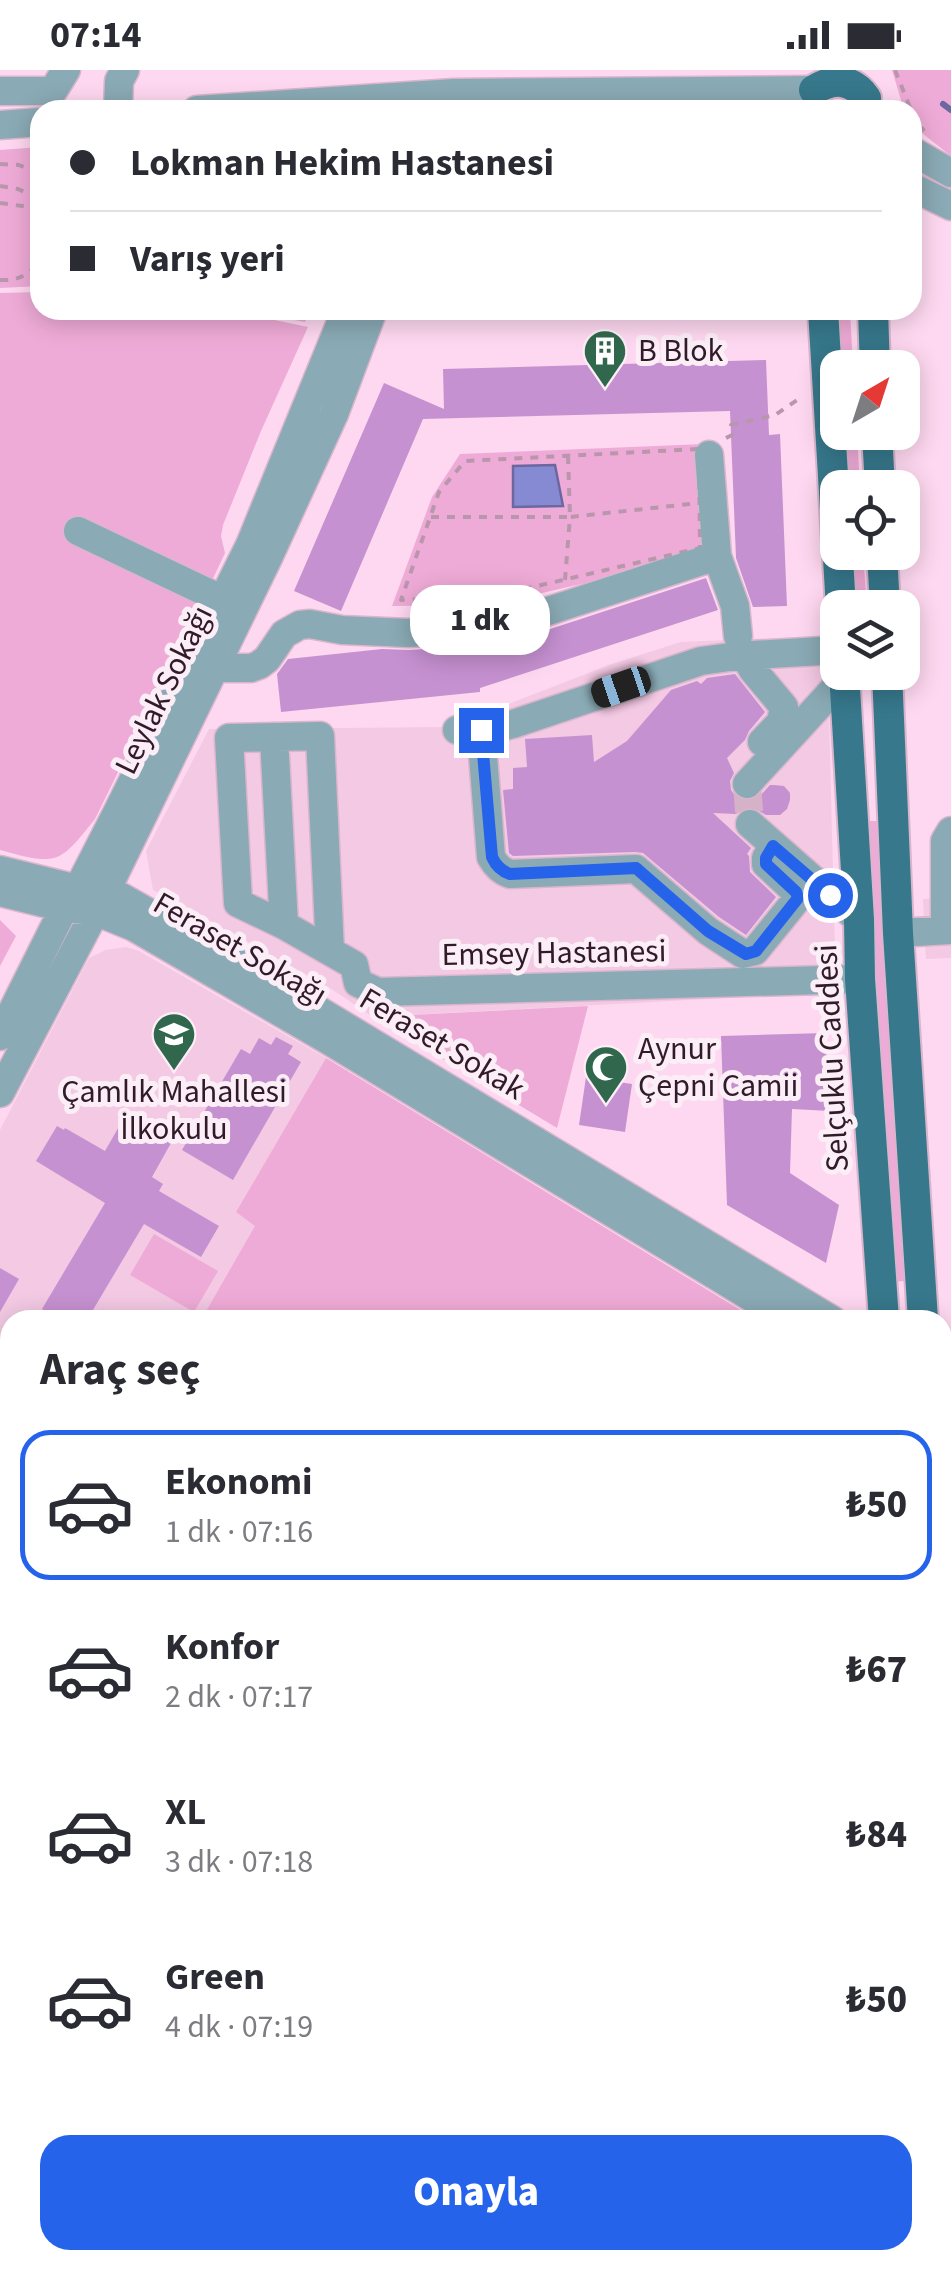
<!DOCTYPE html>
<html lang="tr">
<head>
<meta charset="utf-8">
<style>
  :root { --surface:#fff; --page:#f7f7f7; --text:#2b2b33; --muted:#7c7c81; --line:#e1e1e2; --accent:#2563eb }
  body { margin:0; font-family:"Source Sans 3",sans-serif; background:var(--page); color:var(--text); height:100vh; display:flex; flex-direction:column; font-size:38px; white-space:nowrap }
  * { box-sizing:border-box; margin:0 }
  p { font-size:32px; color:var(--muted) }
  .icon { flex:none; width:55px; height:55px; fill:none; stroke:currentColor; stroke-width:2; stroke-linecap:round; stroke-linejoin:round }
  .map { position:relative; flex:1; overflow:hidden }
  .drawer { position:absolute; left:0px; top:1240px; width:952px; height:960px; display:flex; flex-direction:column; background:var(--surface); border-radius:30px 30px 0 0; box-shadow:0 5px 25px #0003 }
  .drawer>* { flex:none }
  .guide { position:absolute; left:30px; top:30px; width:892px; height:220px; border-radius:30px; box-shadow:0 5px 25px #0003; display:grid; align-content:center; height:220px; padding:0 40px; background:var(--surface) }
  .needle { width:65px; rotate:39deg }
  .controls { position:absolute; left:820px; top:280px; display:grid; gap:20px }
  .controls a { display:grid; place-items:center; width:100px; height:100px; border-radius:20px; background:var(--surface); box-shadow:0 5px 25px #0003; font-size:50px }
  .end { position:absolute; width:45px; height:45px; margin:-22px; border:12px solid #2563eb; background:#fff; box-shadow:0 0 0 5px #fff }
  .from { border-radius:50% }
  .bubble { position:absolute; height:70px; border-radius:30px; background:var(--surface); box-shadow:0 5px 25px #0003; font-size:32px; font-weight:800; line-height:70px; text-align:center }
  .car { position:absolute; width:30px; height:60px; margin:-30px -15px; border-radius:12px; box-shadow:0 0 8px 2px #0007; background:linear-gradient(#222 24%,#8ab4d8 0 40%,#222 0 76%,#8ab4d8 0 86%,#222 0) }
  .guide b { display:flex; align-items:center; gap:35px; height:95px; font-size:38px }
  .guide b+b { border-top:2px solid var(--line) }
  .guide i { width:25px; height:25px; background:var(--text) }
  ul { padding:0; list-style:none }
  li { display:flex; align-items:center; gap:30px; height:150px; margin:0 20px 15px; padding:0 20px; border:5px solid transparent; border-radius:30px }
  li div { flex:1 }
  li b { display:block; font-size:38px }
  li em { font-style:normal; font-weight:800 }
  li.on { border-color:var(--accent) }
  li>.icon { width:90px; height:90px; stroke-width:1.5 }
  h2 { padding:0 40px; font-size:45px; line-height:120px }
  .button { display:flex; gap:20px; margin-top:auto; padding:20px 40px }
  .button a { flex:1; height:115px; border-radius:30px; background:var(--accent); color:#fff; font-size:40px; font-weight:800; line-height:115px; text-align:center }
  .status { display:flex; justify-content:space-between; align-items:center; height:70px; padding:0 50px; background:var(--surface); direction:ltr }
  .status svg { height:28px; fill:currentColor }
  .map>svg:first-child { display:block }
  .built { fill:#f3c9e3 }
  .green { fill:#efabd7 }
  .water { fill:#868ad2; stroke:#6c689f; stroke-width:2.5 }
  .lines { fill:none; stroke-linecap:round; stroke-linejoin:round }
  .stream { stroke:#6c689f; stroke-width:6 }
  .building { fill:#c691d1 }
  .minor-tunnel { stroke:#d5b2c8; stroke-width:28; stroke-dasharray:28 14; stroke-linecap:butt }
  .minor-casing { stroke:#d9b6cc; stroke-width:31 }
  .major-casing { stroke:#d9b6cc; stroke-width:34 }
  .path { stroke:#b897ac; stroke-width:4; stroke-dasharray:8 8; stroke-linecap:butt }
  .minor { stroke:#8aaab5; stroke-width:28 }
  .major { stroke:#37788c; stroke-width:30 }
  .route { stroke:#2563eb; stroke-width:12 }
  .labels { text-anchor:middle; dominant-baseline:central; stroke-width:10; stroke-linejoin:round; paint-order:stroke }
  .poi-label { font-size:32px; fill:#311a29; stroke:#fbeef6; text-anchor:start }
  .street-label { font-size:32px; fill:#311a29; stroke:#fbeef6 }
</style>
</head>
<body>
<div class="status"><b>07:14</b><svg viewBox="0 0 49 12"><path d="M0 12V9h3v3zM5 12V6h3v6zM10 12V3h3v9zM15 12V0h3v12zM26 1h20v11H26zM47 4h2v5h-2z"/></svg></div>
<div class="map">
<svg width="951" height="2200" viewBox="0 0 951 2200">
  <rect width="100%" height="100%" fill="#fed8f0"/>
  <!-- built -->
  <path class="built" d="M827,566l9,356 -463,25 -46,-31 -174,-96 -7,-39 63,-122 240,-2 160,-62 72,-23z
    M951,828v60l-25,1 -3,-60z
    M126,877l13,4 187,107 -90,154 20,13 -55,95h-10l-8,-5 -3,5h-170v304l-10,7v-501l89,-172 17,-8z
    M951,2004v184l-32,12h-86l-4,-10h113v-183z"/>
  <!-- green -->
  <path class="green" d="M892,0h59v86l-38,-30 -1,-16h-8z
    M40,77v139l-40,2v-138z
    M40,222v18h187l81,17 -47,104 -38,94 -2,11 4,17 -15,32 -115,234c-36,45 -37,47 -95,31v-557z
    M241,240h69l-5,12z
    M834,240h16l3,57 -15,1z
    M841,363h16l3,54h-16z
    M705,374l3,111 -218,50 -98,1 40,-109 28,-43z
    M848,483h15l4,54h-16z
    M864,751h14l27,460 -15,1z
    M0,850l16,16 -16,30z
    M588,936l-31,122 -184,-111z
    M326,988l431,262h-556l54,-94 -19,-14z
    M154,1164l64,37 -24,41 -64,-37z
    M10,1583v129l-10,5v-128z
    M10,1818v61l-10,-9v-46z
    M943,1852l8,4v148l-8,3z"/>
  <!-- water -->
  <path class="water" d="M555,395l8,41 -50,1v-41z"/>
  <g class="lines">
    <!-- stream -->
    <path class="stream" d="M943,34l8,6"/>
  </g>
  <!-- building -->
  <path class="building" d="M766,290l3,75 11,-1 7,172 -34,1 -17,-49 -6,-147 -307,8 -82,192 -47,-20 90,-208 60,26 -1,-40z
    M706,508l12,32 -238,78v4l-199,20 -4,-38 11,-15 94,-10 27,1 67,-4 62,-13z
    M735,604l30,38 -16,19 -4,9 -18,18 7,15 -4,8 1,9 5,7 8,4h7l9,-5 10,-11h4l10,1 6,7v7l-3,9 -7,6h-14l-14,-8 -8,1 -8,6 -23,-1 38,35 -4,6 2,2 1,16 26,25 -30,38 -27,-18 -76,-64 -8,-1 -122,4 -4,-3 -6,-63 10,-1v-21l14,-1 -2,-28 67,-4 2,27 33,-21 44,-51 26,-9 4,3 6,-6z
    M825,963l5,78 -38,-2 -2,64 49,32 -13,58 -99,-58 -6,-169z
    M276,967l17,9 -5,8 13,8 -68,118 -51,-30 59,-101 9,5 9,-16 12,7z
    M586,1007l46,7 -7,48 -46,-7z
    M125,1046l46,27 -19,34 11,7 -4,7 60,35 -18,31 -57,-33 -57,96h-27l-18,-11 63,-106 -69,-42 21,-35 7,4 1,-2 40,23z
    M0,1198l19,11 -19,33z"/>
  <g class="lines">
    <!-- minor-tunnel -->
    <path class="minor-tunnel" d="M747,714l3,40"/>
    <!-- minor casing -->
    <g class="minor-casing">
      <path id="minor" d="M0,21h53l13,-21
        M118,40l1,-29 6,-11
        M197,40l257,-17 360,-3
        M0,55l40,-3
        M912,81l39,22
        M912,117l39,19
        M709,385l8,101 18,50 3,30
        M78,461l145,69
        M745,586l8,14 31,37 -3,15 -19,20
        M214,598h37l8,-3 8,-6 17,-25 16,-9 10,-1 32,6 66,3 64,-4 61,-13 184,-60
        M457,660l36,-1 20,-5 188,-63 36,-5 101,-6
        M481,660l10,127c5,9 10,14 19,17l126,-5 72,62 35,23 12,-3 43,-53 -2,-6 -30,-28v-6l7,-12
        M274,667l10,188
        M747,714l98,-107
        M750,754l109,96
        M0,800l78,19h29l171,97 554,334
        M0,822l64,16 31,3 39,16 194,113 461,280
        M945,860v-89l6,-10
        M898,863l53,-3
        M330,881l-10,-215 -91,2 9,165 46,22 70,40 4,18 20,9 482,-13
        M0,966l64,-128 14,-19 39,-76 133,-268 96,-235
        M0,1023l107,-204 161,-331 66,-144 39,-104
        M942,1551l9,7
        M0,1564l10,-5
        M942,1624l9,7
        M942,1667l9,8
        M942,1829l9,5
        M0,1916l10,2
        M0,1992l10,-38
        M951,2083l-6,11 6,18
        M0,2105l5,-10
        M942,2157l9,-5
        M593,2190l5,10
        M800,2190l4,10
        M69,2193l2,-3
        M207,2200l4,-10
        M239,2200l4,-10
        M392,2200l7,-10
        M490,2200l5,-10
        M823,2200l32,-10"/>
    </g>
    <!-- major casing -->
    <g class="major-casing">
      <path id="major" d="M814,20c19,-12 38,-12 52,8
        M823,240l18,298
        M873,240l2,58
        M877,362l3,56
        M882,482l3,56
        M844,602l15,248 1,59 24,341
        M887,602l11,261 25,387
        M942,1309l9,6
        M942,1336l9,5"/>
    </g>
    <!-- path -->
    <path class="path" d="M895,0l16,40
      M912,44l12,17
      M0,94l19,1 21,9
      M0,116l18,3 22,10
      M0,133l30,4 10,7
      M0,210c18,1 28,-5 40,-18
      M726,368l6,-3 -1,-10 44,-10 28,-19
      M699,379l1,99 -210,49 -89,3 38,-108 26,-31z
      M431,447h139l-2,-62
      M565,510l5,-63 120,-13"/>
    <!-- minor -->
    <use href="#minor" class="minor"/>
    <!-- major -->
    <use href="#major" class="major"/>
  </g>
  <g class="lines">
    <!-- route -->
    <path class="route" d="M481,660l11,127c4,9 9,14 18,17l126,-6 72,63 38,23 10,-3 42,-53 -2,-6 -30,-28v-6l7,-12 57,49"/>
  </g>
  <!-- icons -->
  <defs>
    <g id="building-pin" transform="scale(2.25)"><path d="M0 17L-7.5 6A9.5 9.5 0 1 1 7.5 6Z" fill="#31674d" stroke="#fbeef6"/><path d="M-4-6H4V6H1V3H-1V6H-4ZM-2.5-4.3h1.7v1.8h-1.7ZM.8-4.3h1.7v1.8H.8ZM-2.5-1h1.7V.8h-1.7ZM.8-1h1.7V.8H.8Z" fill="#fff"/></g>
    <g id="school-pin" transform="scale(2.25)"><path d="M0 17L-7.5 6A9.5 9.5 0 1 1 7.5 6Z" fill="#31674d" stroke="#fbeef6"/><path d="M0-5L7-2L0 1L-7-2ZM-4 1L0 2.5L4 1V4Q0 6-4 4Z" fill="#fff"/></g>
    <g id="mosque-pin" transform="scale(2.25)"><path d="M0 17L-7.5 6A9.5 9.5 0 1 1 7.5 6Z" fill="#31674d" stroke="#fbeef6"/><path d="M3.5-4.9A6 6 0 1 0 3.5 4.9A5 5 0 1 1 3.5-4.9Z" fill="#fff"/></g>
  </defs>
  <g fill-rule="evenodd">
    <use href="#building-pin" x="605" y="281"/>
    <use href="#school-pin" x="174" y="964"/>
    <use href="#mosque-pin" x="606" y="997"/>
  </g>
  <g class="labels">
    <!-- poi labels -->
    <g class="poi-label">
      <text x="638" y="281">B Blok</text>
      <text x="638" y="979">Aynur<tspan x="638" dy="37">Çepni Camii</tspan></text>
      <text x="174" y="1022" text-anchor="middle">Çamlık Mahallesi<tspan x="174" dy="37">İlkokulu</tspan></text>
    </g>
    <!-- street labels -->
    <g class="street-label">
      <text transform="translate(164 620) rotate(-64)">Leylak Sokağı</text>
      <text transform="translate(240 879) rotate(30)">Feraset Sokağı</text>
      <text transform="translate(554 883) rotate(-1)">Emsey Hastanesi</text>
      <text transform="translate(442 974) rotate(31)">Feraset Sokak</text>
      <text transform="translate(832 988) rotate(-93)">Selçuklu Caddesi</text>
    </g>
  </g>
</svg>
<div class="controls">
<a><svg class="needle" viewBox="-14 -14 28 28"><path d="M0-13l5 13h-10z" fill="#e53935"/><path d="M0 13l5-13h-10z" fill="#7c7c81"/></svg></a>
<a><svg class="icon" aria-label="locate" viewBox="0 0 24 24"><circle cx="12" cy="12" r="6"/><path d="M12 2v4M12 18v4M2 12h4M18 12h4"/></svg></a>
<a><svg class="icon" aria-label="layers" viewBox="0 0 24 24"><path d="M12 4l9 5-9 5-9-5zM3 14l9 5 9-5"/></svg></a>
</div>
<i class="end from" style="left:830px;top:825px"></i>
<i class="end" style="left:481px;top:660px"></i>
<div class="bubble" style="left:410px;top:515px;width:140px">1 dk</div>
<i class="car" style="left:621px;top:617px;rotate:251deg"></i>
<div class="guide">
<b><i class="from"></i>Lokman Hekim Hastanesi</b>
<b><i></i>Varış yeri</b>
</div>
<section class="drawer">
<h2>Araç seç</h2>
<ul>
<li class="on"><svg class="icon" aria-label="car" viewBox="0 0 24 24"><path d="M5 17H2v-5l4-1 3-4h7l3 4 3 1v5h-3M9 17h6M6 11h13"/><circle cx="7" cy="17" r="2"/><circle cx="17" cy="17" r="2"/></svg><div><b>Ekonomi</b><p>1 dk · 07:16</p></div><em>₺50</em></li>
<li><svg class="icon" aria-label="car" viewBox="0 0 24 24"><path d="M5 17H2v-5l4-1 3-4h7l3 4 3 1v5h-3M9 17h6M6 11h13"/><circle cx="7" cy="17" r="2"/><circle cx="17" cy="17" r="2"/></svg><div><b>Konfor</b><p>2 dk · 07:17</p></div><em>₺67</em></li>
<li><svg class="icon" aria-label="car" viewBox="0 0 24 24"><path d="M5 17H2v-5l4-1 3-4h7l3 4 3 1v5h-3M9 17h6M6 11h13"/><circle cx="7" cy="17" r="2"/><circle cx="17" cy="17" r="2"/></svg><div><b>XL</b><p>3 dk · 07:18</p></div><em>₺84</em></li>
<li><svg class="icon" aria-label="car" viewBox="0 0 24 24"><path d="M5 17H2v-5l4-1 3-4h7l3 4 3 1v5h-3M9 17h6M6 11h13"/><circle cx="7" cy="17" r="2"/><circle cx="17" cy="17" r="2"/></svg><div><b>Green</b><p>4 dk · 07:19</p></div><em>₺50</em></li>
</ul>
<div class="button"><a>Onayla</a></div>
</section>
</div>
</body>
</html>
